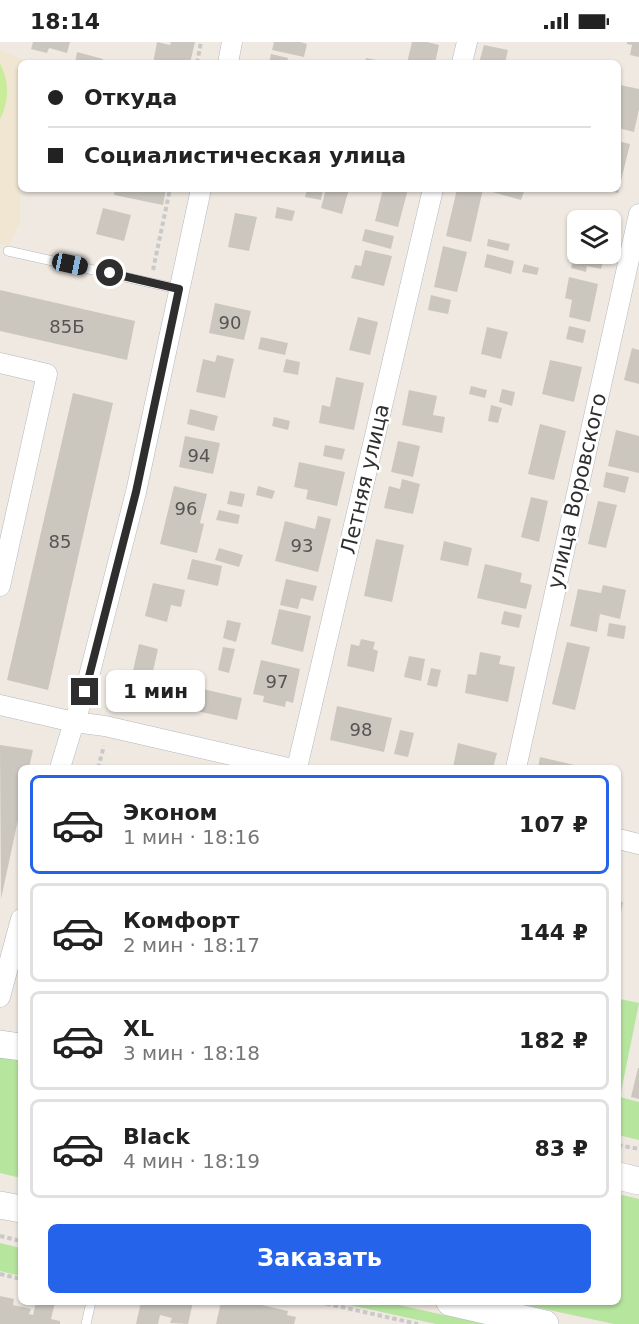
<!DOCTYPE html>
<html lang="ru">
<head>
<meta charset="utf-8">
<style>
  :root { --surface:#fff; --page:#f6f6f6; --text:#222; --muted:#767676; --line:#e0e0e0; --accent:#2563eb }
  body { margin:0; font-family:"DejaVu Sans",sans-serif; background:var(--page); color:var(--text); height:100vh; display:flex; flex-direction:column; font-size:22px; white-space:nowrap }
  * { box-sizing:border-box; margin:0 }
  p { font-size:20px; color:var(--muted) }
  .icon { flex:none; width:33px; height:33px; fill:none; stroke:currentColor; stroke-width:2; stroke-linecap:round; stroke-linejoin:round }
  .map { position:relative; flex:1; overflow:hidden }
  .panel { position:absolute; left:18px; top:723px; width:603px; height:540px; display:flex; flex-direction:column; background:var(--surface); border-radius:9px; box-shadow:0 2px 4px #0004 }
  .panel>* { flex:none }
  .top-card { position:absolute; left:18px; top:18px; width:603px; height:132px; border-radius:9px; box-shadow:0 2px 4px #0004; display:grid; align-content:center; height:132px; padding:0 30px; background:var(--surface) }
  .fabs { position:absolute; left:567px; top:168px; display:grid; gap:12px }
  .fabs a { display:grid; place-items:center; width:54px; height:54px; border-radius:9px; background:var(--surface); box-shadow:0 2px 4px #0004; font-size:30px }
  .end { position:absolute; width:27px; height:27px; margin:-14px; border:8px solid #2e2e2e; background:#fff; box-shadow:0 0 0 3px #fff }
  .from { border-radius:50% }
  .bubble { position:absolute; height:42px; border-radius:9px; background:var(--surface); box-shadow:0 2px 4px #0004; font-size:20px; font-weight:700; line-height:42px; text-align:center }
  .car { position:absolute; width:18px; height:36px; margin:-18px -9px; border-radius:8px; box-shadow:0 0 4px 2px #0007; background:linear-gradient(#222 24%,#8ab4d8 0 40%,#222 0 76%,#8ab4d8 0 86%,#222 0) }
  .top-card b { display:flex; align-items:center; gap:21px; height:57px; font-size:22px }
  .top-card b+b { border-top:2px solid var(--line) }
  .top-card i { width:15px; height:15px; background:var(--text) }
  ul { padding:10px 0 0; list-style:none }
  li { display:flex; align-items:center; gap:18px; height:99px; margin:0 12px 9px; padding:0 18px; border:3px solid var(--line); border-radius:9px }
  li div { flex:1 }
  li b { display:block; font-size:22px }
  li em { font-style:normal; font-weight:700 }
  li.selected { border-color:var(--accent) }
  li>.icon { width:54px; height:54px; stroke-width:1.5 }
  .button { display:flex; gap:12px; margin-top:auto; padding:12px 30px }
  .button a { flex:1; height:69px; border-radius:9px; background:var(--accent); color:#fff; font-size:24px; font-weight:700; line-height:69px; text-align:center }
  .status { display:flex; justify-content:space-between; align-items:center; height:42px; padding:0 30px; background:var(--surface); direction:ltr }
  .status svg { height:16px; fill:currentColor }
  .map>svg:first-child { display:block }
  .education { fill:#f0e6d1 }
  .green { fill:#b6e59e }
  .pitch { fill:#c9ec9a }
  .building { fill:#cbc7bf }
  .lines { fill:none; stroke-linecap:round; stroke-linejoin:round }
  .service-casing { stroke:#b4b7c1; stroke-width:10 }
  .minor-casing { stroke:#b4b7c1; stroke-width:21 }
  .secondary-casing { stroke:#b4b7c1; stroke-width:28 }
  .path { stroke:#c9c9c9; stroke-width:4; stroke-dasharray:4.5 3; stroke-linecap:butt }
  .service { stroke:#fff; stroke-width:9 }
  .minor { stroke:#fff; stroke-width:20 }
  .secondary { stroke:#fff; stroke-width:27 }
  .route { stroke:#2e2e2e; stroke-width:8 }
  .labels { text-anchor:middle; dominant-baseline:central; stroke-width:5; stroke-linejoin:round; paint-order:stroke }
  .number-label { font-size:18px; fill:#555452 }
  .street-label { font-size:21px; fill:#2e2e2e; stroke:#fff }
</style>
</head>
<body>
<div class="status"><b>18:14</b><svg viewBox="0 0 49 12"><path d="M0 12V9h3v3zM5 12V6h3v6zM10 12V3h3v9zM15 12V0h3v12zM26 1h20v11H26zM47 4h2v5h-2z"/></svg></div>
<div class="map">
<svg width="639" height="1282" viewBox="0 0 639 1282">
  <rect width="100%" height="100%" fill="#efe9e1"/>
  <!-- education -->
  <path class="education" d="M0,8l23,10v3h-2l-1,160 -12,23 -8,-2z"/>
  <!-- green -->
  <path class="green" d="M620,957l19,4 -19,94 19,5v38l-21,-5v-126z
    M0,1012l21,4v120l-21,-5z
    M618,1152l21,5v125h-25l-102,-22h106z
    M0,1201l21,5v28l-21,-5z
    M336,1260h49l100,22h-49z"/>
  <!-- pitch -->
  <path class="pitch" d="M0,21c9,20 10,35 0,56z"/>
  <!-- building -->
  <path class="building" d="M33,0h37l-3,11 -18,-5 -2,5 -16,-4z
    M157,0l13,3 1,-3h24l-5,21h-37z
    M274,0h26l7,2 -3,13 -32,-7z
    M412,0h15l12,3 -4,18h-28z
    M627,0h12v15l-9,-2 2,-10 -5,-1z
    M484,3l24,5 -3,13h-26z
    M77,10l26,7 -1,4h-27z
    M271,12l17,4 -1,5h-18z
    M366,16l20,4 -1,1h-20z
    M620,43l19,4v20l-5,23 -16,-4v-33z
    M618,99l12,3 -12,49 -13,-3 13,-1z
    M115,147h51l-3,16 -49,-10z
    M307,147h16l-2,11 -16,-3z
    M326,147h23l-7,25 -21,-6z
    M383,147h25l-10,38 -23,-6z
    M457,147h26l-12,53 -25,-6z
    M490,147h35l-4,11 -32,-9z
    M277,165l18,4 -3,10 -17,-3z
    M103,166l28,7 -7,26 -28,-7z
    M235,171l22,4 -8,34 -21,-4z
    M365,187l29,7 -3,13 -29,-8z
    M488,197l22,5 -2,7 -21,-5z
    M577,202l1,10h27l-4,15 -14,-3 -1,6 -15,-4z
    M443,204l24,6 -10,40 -23,-5z
    M365,208l27,6 -8,30 -33,-8 4,-13 6,1z
    M487,212l27,7 -3,13 -27,-7z
    M524,222l15,4 -2,7 -15,-3z
    M569,235l29,7 -8,38 -21,-5 3,-17 -7,-2z
    M0,248l135,31 -8,39 -127,-29z
    M431,253l20,5 -3,14 -20,-4z
    M215,261l36,8 -7,29 -35,-7z
    M358,275l20,5 -8,33 -21,-5z
    M569,284l17,4 -3,13 -17,-4z
    M487,285l21,5 -7,27 -20,-5z
    M261,295l27,6 -3,12 -27,-6z
    M632,306l7,2v34l-15,-4z
    M217,313l17,4 -9,39 -29,-6 7,-33 12,3z
    M286,317l14,3 -2,13 -15,-3z
    M550,318l32,7 -8,35 -32,-8z
    M336,335l28,6 -10,47 -35,-7 3,-18 8,2z
    M471,344l16,4 -2,8 -16,-4z
    M502,347l13,3 -3,14 -13,-4z
    M409,348l28,6 -4,19 12,2 -3,16 -40,-8z
    M73,351l40,10 -65,287 -41,-10z
    M491,363l11,3 -4,15 -10,-2z
    M190,367l28,7 -4,15 -27,-7z
    M274,375l16,4 -2,9 -16,-4z
    M540,382l26,7 -12,49 -26,-6z
    M616,388l23,6v37l-31,-7z
    M185,394l35,7 -7,31 -34,-7z
    M398,399l22,5 -7,31 -22,-5z
    M325,403l20,4 -3,11 -19,-4z
    M299,420l46,10 -8,34 -31,-7 2,-9 -14,-3z
    M606,430l23,5 -4,16 -22,-6z
    M402,437l18,5 -7,30 -29,-6 5,-22 11,3z
    M174,444l33,8 -7,29 4,1 -7,29 -37,-9z
    M258,444l17,5 -3,8 -16,-4z
    M230,449l15,3 -3,13 -15,-3z
    M531,455l17,4 -9,41 -18,-5z
    M598,459l19,4 -11,43 -18,-4z
    M219,468l21,5 -2,9 -22,-4z
    M318,474l13,3 -13,53 -43,-11 10,-40 30,8z
    M376,497l28,6 -12,57 -28,-6z
    M444,499l28,7 -4,18 -28,-6z
    M219,506l24,7 -4,12 -24,-7z
    M192,517l30,7 -4,20 -31,-7z
    M485,522l37,9 -2,9 12,3 -6,24 -49,-11z
    M286,537l31,7 -4,15 -12,-3 -3,11 -18,-4z
    M153,541l32,7 -4,17 -10,-2 -4,17 -22,-6z
    M603,543l23,5 -6,29 -20,-5 -3,18 -27,-6 8,-37 23,4z
    M279,567l32,7 -8,36 -32,-8z
    M504,569l18,4 -3,13 -18,-4z
    M227,578l14,3 -5,19 -13,-4z
    M609,581l17,3 -2,13 -17,-3z
    M361,597l14,3 -2,7 5,2 -4,21 -27,-6 4,-22 8,2z
    M567,600l23,5 -15,63 -23,-6z
    M139,602l19,5 -5,22 20,4 -6,27 -39,-9z
    M223,605l12,2 -6,24 -11,-3z
    M480,610l21,4 -2,8 16,3 -7,35 -43,-9 3,-19 8,1z
    M409,614l16,3 -4,22 -17,-4z
    M261,618l39,9 -7,34 -7,-2 -1,6 -22,-5 1,-6 -11,-2z
    M431,626l10,2 -4,17 -10,-2z
    M194,645l48,11 -5,22 -49,-11z
    M337,664l55,12 -8,34 -54,-12z
    M400,688l14,3 -6,24 -14,-3z
    M458,701l39,10 -4,15h-34l-6,-1z
    M0,703l33,5 -4,18h-8v38l-20,93z
    M540,715l43,10v1h-45z
    M618,859l5,1 -4,20h-1z
    M638,1026h1v31l-8,-2z
    M0,1254l14,3 -1,6 18,4 -2,5 4,1 3,-13h19l-4,17 9,2v3h-60z
    M141,1260h52l-5,22 -18,-1 2,-5 -12,-3 -2,9h-22z
    M221,1260h28l39,9 -1,4 9,2 -2,7h-78z"/>
  <g class="lines">
    <!-- service casing -->
    <g class="service-casing">
      <path id="service" d="M8,209l171,38
        M86,1282l5,-22"/>
    </g>
    <!-- minor casing -->
    <g class="minor-casing">
      <path id="minor" d="M228,21l4,-21
        M462,21l5,-21
        M0,321l47,11 -47,212
        M0,663l74,17 31,4 183,42
        M60,726l14,-46 11,-30 51,-200 65,-303
        M297,726l136,-579
        M516,726l123,-554
        M618,797l21,5
        M0,955l21,-78"/>
    </g>
    <!-- secondary casing -->
    <g class="secondary-casing">
      <path id="secondary" d="M0,1002l21,3
        M618,1134l21,5
        M0,1163l21,4
        M450,1260l95,22"/>
    </g>
    <!-- path -->
    <path class="path" d="M197,21l4,-21
      M153,228l17,-81
      M98,726l6,-22
      M618,1103l21,4
      M0,1194l21,5
      M0,1232l21,5
      M319,1260l99,22"/>
    <!-- service -->
    <use href="#service" class="service"/>
    <!-- minor -->
    <use href="#minor" class="minor"/>
    <!-- secondary -->
    <use href="#secondary" class="secondary"/>
  </g>
  <g class="lines">
    <!-- route -->
    <path class="route" d="M85,650l51,-200 43,-203 -69,-16"/>
  </g>
  <g class="labels">
    <!-- number labels -->
    <g class="number-label">
      <text x="230" y="280">90</text>
      <text x="67" y="284">85Б</text>
      <text x="199" y="413">94</text>
      <text x="186" y="466">96</text>
      <text x="60" y="499">85</text>
      <text x="302" y="503">93</text>
      <text x="277" y="639">97</text>
      <text x="361" y="687">98</text>
    </g>
    <!-- street labels -->
    <g class="street-label">
      <text transform="translate(365 437) rotate(-77)">Летняя улица</text>
      <text transform="translate(577 449) rotate(-77)">улица Воровского</text>
    </g>
  </g>
</svg>
<div class="fabs">
<a><svg class="icon" aria-label="layers" viewBox="0 0 24 24"><path d="M12 4l9 5-9 5-9-5zM3 14l9 5 9-5"/></svg></a>
</div>
<i class="end from" style="left:110px;top:231px"></i>
<i class="end" style="left:85px;top:650px"></i>
<div class="bubble" style="left:106px;top:628px;width:99px">1 мин</div>
<i class="car" style="left:70px;top:222px;rotate:102deg"></i>
<div class="top-card">
<b><i class="from"></i>Откуда</b>
<b><i></i>Социалистическая улица</b>
</div>
<section class="panel">
<ul>
<li class="selected"><svg class="icon" aria-label="car" viewBox="0 0 24 24"><path d="M5 17H2v-5l4-1 3-4h7l3 4 3 1v5h-3M9 17h6M6 11h13"/><circle cx="7" cy="17" r="2"/><circle cx="17" cy="17" r="2"/></svg><div><b>Эконом</b><p>1 мин · 18:16</p></div><em>107 ₽</em></li>
<li><svg class="icon" aria-label="car" viewBox="0 0 24 24"><path d="M5 17H2v-5l4-1 3-4h7l3 4 3 1v5h-3M9 17h6M6 11h13"/><circle cx="7" cy="17" r="2"/><circle cx="17" cy="17" r="2"/></svg><div><b>Комфорт</b><p>2 мин · 18:17</p></div><em>144 ₽</em></li>
<li><svg class="icon" aria-label="car" viewBox="0 0 24 24"><path d="M5 17H2v-5l4-1 3-4h7l3 4 3 1v5h-3M9 17h6M6 11h13"/><circle cx="7" cy="17" r="2"/><circle cx="17" cy="17" r="2"/></svg><div><b>XL</b><p>3 мин · 18:18</p></div><em>182 ₽</em></li>
<li><svg class="icon" aria-label="car" viewBox="0 0 24 24"><path d="M5 17H2v-5l4-1 3-4h7l3 4 3 1v5h-3M9 17h6M6 11h13"/><circle cx="7" cy="17" r="2"/><circle cx="17" cy="17" r="2"/></svg><div><b>Black</b><p>4 мин · 18:19</p></div><em>83 ₽</em></li>
</ul>
<div class="button"><a>Заказать</a></div>
</section>
</div>
</body>
</html>
